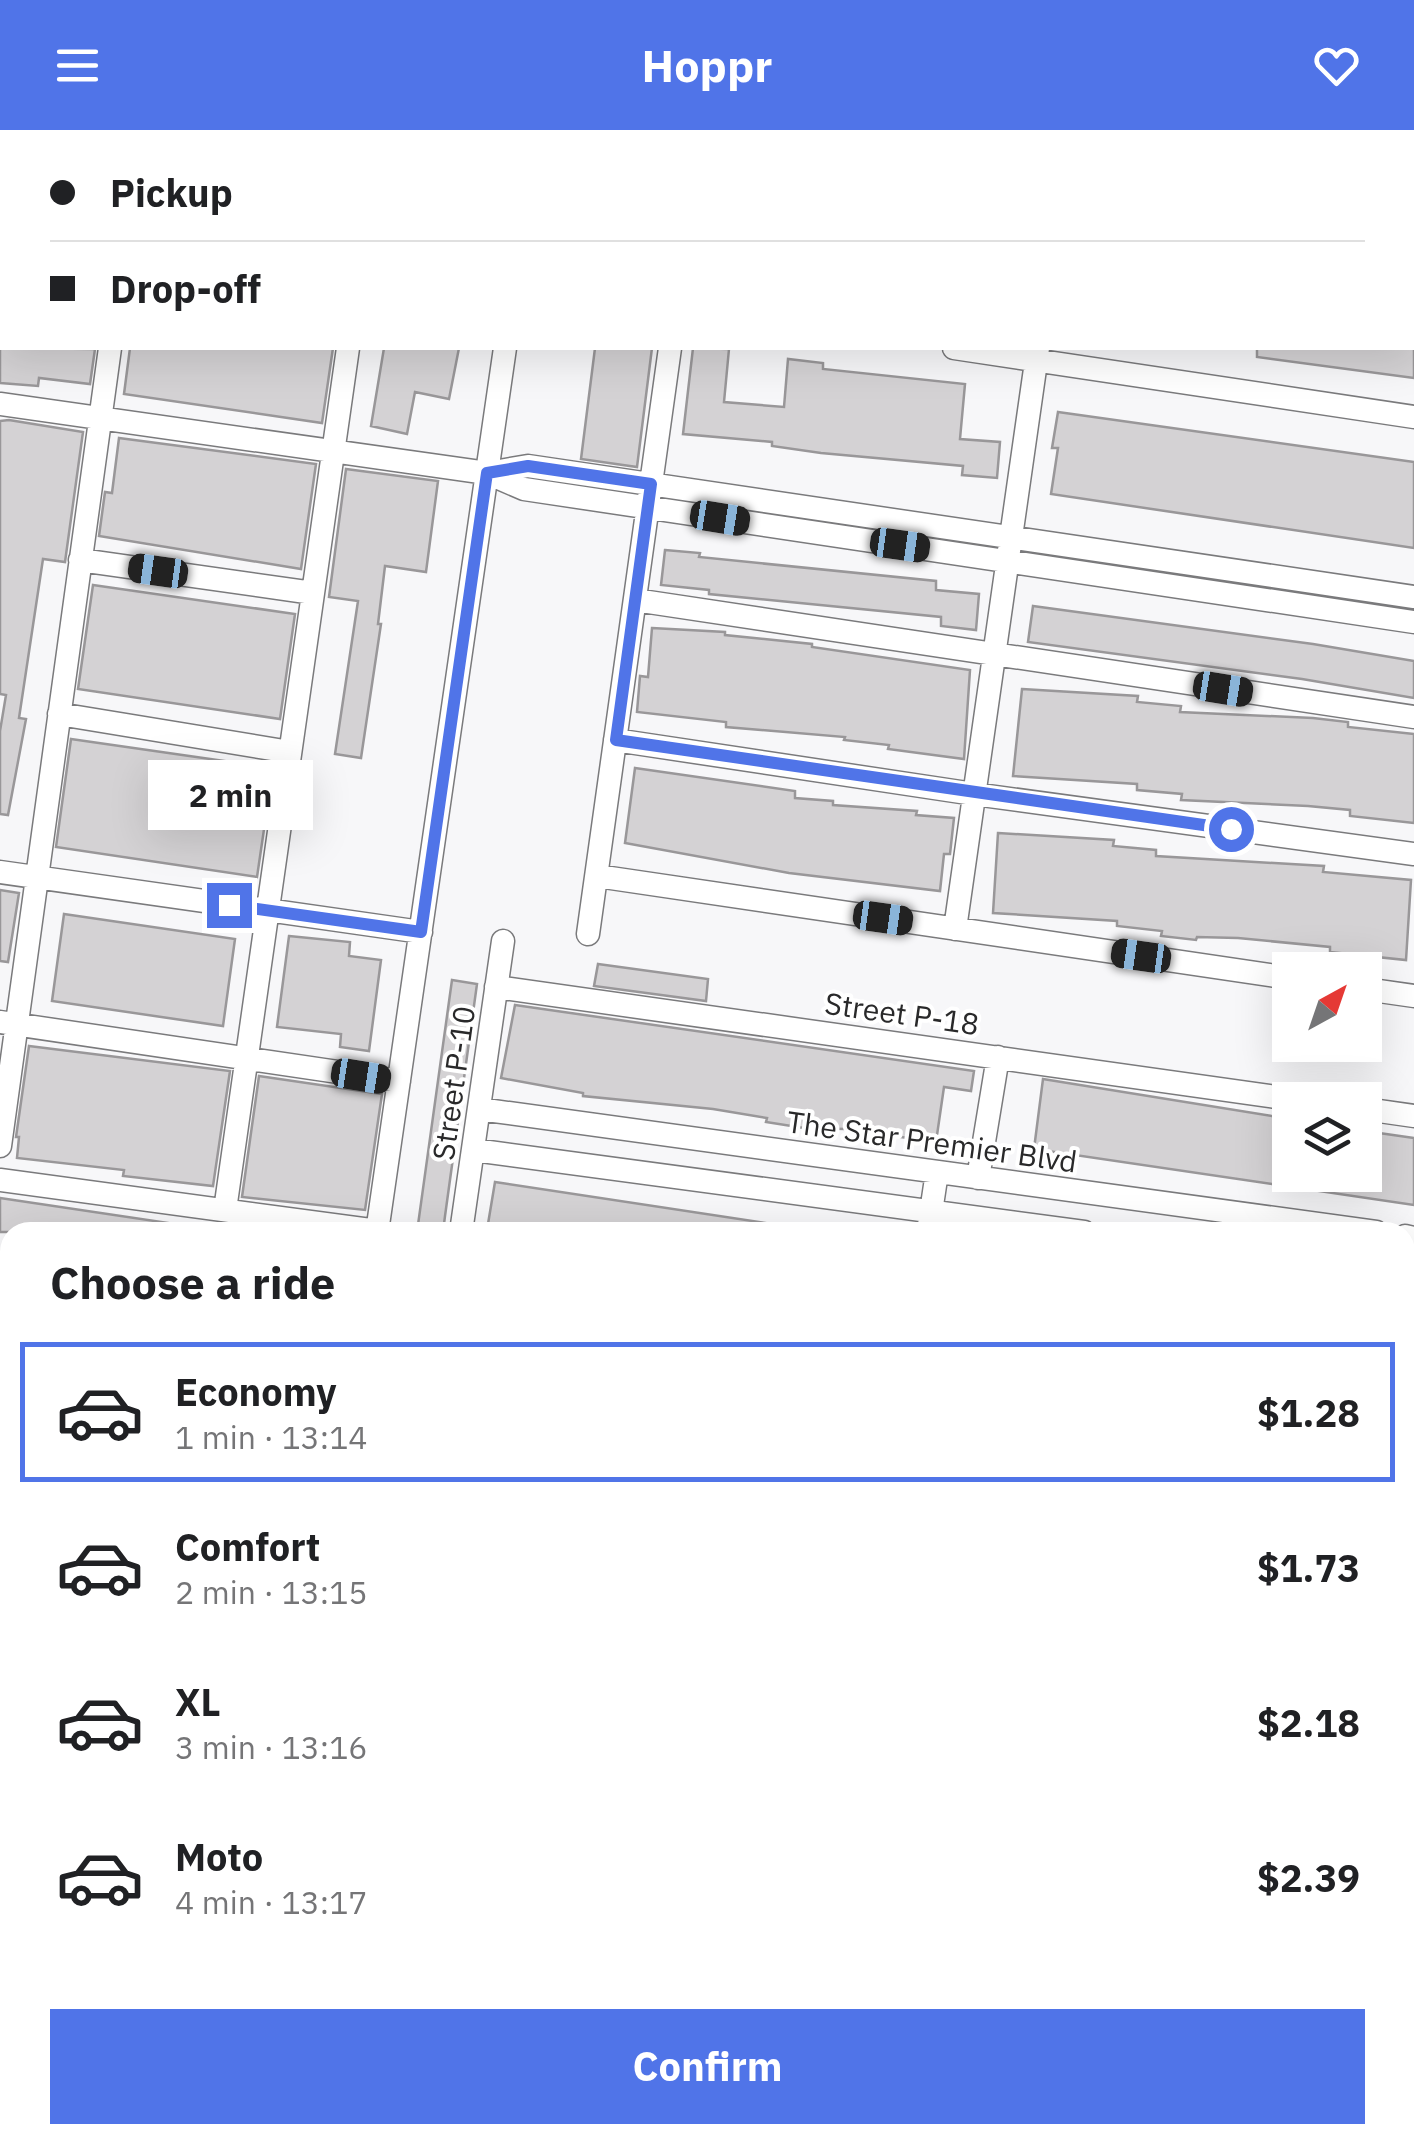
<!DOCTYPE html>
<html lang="en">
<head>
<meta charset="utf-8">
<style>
  :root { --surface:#fff; --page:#f2f2f2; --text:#202124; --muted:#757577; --line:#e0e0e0; --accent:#5074e8 }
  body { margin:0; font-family:"IBM Plex Sans",sans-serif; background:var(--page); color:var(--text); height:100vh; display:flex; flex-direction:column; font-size:38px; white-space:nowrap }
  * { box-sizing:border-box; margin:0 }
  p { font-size:32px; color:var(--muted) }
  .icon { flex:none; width:55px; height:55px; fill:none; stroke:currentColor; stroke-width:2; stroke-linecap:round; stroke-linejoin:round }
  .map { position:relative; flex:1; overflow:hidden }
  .side { position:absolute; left:0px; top:1092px; width:1415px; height:922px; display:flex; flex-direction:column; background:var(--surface); border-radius:30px 30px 0 0; box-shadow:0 10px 40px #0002 }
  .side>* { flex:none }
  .guide { position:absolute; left:0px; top:0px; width:1415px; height:220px; box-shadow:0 10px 40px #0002; display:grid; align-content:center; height:220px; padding:0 50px; background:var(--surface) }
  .needle { width:65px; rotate:40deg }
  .buttons { position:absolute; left:1272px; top:822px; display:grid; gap:20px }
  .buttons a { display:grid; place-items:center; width:110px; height:110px; border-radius:0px; background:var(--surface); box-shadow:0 10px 40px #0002; font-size:50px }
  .end { position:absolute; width:45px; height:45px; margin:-22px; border:12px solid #5074e8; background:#fff; box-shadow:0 0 0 5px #fff }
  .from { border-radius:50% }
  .bubble { position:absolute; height:70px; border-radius:0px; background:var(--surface); box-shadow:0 10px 40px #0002; font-size:32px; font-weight:700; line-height:70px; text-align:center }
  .car { position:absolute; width:30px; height:60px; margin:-30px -15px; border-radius:12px; box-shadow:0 0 8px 2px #0007; background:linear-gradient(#222 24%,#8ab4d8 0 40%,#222 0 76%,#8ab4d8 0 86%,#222 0) }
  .guide b { display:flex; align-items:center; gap:35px; height:95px; font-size:38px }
  .guide b+b { border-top:2px solid var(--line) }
  .guide i { width:25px; height:25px; background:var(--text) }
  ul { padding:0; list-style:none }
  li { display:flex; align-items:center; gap:30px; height:140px; margin:0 20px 15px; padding:0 30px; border:5px solid transparent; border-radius:0px }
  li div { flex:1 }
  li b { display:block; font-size:38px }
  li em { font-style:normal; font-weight:700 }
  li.active { border-color:var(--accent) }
  li>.icon { width:90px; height:90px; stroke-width:1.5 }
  h2 { padding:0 50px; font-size:45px; line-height:120px }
  .button { display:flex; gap:20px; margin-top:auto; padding:20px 50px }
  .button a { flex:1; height:115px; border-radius:0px; background:var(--accent); color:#fff; font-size:40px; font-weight:700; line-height:115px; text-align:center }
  header { display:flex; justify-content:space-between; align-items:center; height:130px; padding:0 50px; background:var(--accent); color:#fff; font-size:45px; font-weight:700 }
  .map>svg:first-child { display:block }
  .building { fill:#d4d2d4; stroke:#999799; stroke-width:2.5 }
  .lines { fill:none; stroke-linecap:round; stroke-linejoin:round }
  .minor-casing { stroke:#7a7a7c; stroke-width:25 }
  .minor { stroke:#fff; stroke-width:22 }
  .route { stroke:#5074e8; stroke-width:12 }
  .labels { text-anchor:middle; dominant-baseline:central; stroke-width:8; stroke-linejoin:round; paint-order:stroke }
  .street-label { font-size:30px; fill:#29292a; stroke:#fff }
</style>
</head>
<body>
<header><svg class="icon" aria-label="menu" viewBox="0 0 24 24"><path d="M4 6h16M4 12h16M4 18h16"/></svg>Hoppr<svg class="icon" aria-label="heart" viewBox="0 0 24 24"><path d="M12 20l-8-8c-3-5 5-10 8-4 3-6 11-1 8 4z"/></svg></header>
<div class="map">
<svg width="1414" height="2013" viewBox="0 0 1414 2013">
  <rect width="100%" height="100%" fill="#f7f7f9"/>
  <!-- building -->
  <path class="building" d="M0,218l95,1 -5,35 -51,-6 -1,8 -38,-3z
    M130,218h203l-11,75 -198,-29z
    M384,218h75l-10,51 -34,-7 -8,42 -36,-8z
    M595,218h57l-15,119 -56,-8z
    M693,218l36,1 -5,53 60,5 4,-48 35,4v6l142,15 -5,55 40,3 -3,36 -35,-3 1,-9 -142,-13 -49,-7v-4l-89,-8z
    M1257,218h157v30l-157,-21z
    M1058,282l356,50v86l-363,-54 7,-46h-6z
    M9,290l74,12 -18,130 -22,-3 -24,159 7,1 -18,96 -8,-1v-83l6,-36 -6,-1v-273z
    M119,308l197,26 -15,105 -202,-33 6,-44 7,1z
    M346,339l92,12 -12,91 -41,-6 -7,58h3l-20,134 -26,-4 23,-153 -29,-4z
    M665,420l35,3 -1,4 237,24v9l43,4 -3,36 -35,-4v-9l-232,-23v-4l-48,-5z
    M93,455l202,29 -15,105 -202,-30z
    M1033,476l280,38 101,17v37l-112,-19 -274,-37z
    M652,498l73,4v3l87,9v3l158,23 -6,89 -76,-10 1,-4 -45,-5 1,-3 -119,-10v-5l-89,-10 3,-36 8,1z
    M1022,559l116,7 -1,6 44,4 -1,6 133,6 35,4v5l66,7v89l-64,-7v-6l-42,-4 -127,-6 1,-6 -45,-4v-6l-124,-8z
    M71,609l202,29 -16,109 -201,-30z
    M635,638l160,23v7l38,3v4l84,6 -1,4 38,3 -4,36h-6l-4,37 -151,-18 -164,-30z
    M998,703l116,7 -1,6 43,4v6l168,10 -1,6 88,8 -5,80 -76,-8v-5l-92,-9 -41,-1 -1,3 -35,-4 1,-5 -45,-5v-5l-124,-8z
    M0,760l19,3 -11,69 -8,-1z
    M64,784l171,25 -12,87 -171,-25z
    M289,806l61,6 -1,14 32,4 -12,91 -29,-4 1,-13 -64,-7z
    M598,834l110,15 -2,22 -112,-15z
    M452,850l25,4 -32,232 -2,16h-26z
    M515,875l459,66 -3,20 -27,-4 -8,55 -91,-13 -41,-1 -38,-6 1,-4 -54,-9 -130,-13v-3l-82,-15z
    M29,916l201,25 -17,115 -90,-10 1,-6 -107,-12 2,-21h-3z
    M259,946l123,18 -17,116 -123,-13z
    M1043,949l247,40v56h75v-44l49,7v67l-380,-56z
    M495,1052l277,42 -1,8h-231l-52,-8z
    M0,1068l175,26 -1,8h-174z"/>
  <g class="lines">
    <!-- minor casing -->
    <g class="minor-casing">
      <path id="minor" d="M1290,0l18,2
        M139,2v-2
        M378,2l1,-2
        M536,2v-2
        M700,2v-2
        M1069,2v-2
        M1412,18h2
        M1412,125h2
        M954,218l460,69
        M0,274l487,69 37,16 890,133
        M488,343l40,-7 886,131
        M80,430l233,33
        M635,470l779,117
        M59,584l231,38
        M615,610l359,54 440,60
        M0,742l421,60
        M597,746l693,102
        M955,799l83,-581
        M588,804l82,-586
        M496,857l802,113
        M1365,859l49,7
        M0,892l399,59
        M479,979l897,123
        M1365,979l49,7
        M0,1016l110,-798
        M474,1020l610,82
        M978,1048l20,-121
        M0,1050l378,51
        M225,1080l123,-862
        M377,1102l128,-884
        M461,1102l42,-291
        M928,1102l9,-60
        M1405,1106l9,2
        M1405,1146l9,1
        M0,1199l10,2
        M1405,1241l9,2
        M0,1341l10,1
        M1405,1410l9,-58
        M0,1493l10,1
        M0,1512l10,1
        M1405,1594l9,1
        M0,1656l10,2
        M0,1791l10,1
        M0,1883l10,2
        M1255,2005l18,8
        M246,2013l1,-8
        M604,2013l1,-8
        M874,2013l2,-8
        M1320,2013l1,-8"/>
    </g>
    <!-- minor -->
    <use href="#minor" class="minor"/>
  </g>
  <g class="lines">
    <!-- route -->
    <path class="route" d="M229,775l192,27 66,-459 41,-7 123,18 -35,256 615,89"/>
  </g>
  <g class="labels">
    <!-- street labels -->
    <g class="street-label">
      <text transform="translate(902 883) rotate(8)">Street P-18</text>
      <text transform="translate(453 953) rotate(-82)">Street P-10</text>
      <text transform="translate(932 1011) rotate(8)">The Star Premier Blvd</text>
    </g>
  </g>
</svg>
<div class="buttons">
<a><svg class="needle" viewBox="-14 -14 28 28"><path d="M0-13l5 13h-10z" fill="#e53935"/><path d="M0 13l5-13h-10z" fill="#757577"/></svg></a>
<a><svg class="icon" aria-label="layers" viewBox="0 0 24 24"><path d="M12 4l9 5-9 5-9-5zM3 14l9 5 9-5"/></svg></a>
</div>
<i class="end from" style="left:1231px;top:699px"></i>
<i class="end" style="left:229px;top:775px"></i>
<div class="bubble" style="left:148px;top:630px;width:165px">2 min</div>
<i class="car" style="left:720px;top:388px;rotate:99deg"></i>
<i class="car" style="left:900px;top:415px;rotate:98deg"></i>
<i class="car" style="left:158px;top:441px;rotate:278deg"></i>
<i class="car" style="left:1223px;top:559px;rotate:99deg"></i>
<i class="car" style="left:883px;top:788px;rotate:98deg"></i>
<i class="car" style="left:1141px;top:826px;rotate:278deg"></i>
<i class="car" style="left:361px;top:946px;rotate:99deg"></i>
<div class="guide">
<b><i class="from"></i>Pickup</b>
<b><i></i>Drop-off</b>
</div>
<section class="side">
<h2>Choose a ride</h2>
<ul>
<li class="active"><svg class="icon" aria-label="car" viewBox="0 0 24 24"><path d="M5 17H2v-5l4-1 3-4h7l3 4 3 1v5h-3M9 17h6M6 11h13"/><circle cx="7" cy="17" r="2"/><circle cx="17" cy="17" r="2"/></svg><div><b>Economy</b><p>1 min · 13:14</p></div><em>$1.28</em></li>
<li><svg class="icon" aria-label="car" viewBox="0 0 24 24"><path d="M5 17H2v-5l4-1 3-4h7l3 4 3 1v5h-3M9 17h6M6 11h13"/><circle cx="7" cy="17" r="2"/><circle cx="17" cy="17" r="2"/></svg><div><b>Comfort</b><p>2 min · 13:15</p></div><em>$1.73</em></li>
<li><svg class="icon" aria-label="car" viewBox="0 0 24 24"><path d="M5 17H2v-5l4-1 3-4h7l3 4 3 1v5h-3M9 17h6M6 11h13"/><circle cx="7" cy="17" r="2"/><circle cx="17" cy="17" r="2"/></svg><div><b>XL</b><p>3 min · 13:16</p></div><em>$2.18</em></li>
<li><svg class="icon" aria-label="car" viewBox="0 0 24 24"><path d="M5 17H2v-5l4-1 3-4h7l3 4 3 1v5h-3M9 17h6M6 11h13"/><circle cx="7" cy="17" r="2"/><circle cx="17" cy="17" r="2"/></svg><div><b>Moto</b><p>4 min · 13:17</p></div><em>$2.39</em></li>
</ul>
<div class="button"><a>Confirm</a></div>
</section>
</div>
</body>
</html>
